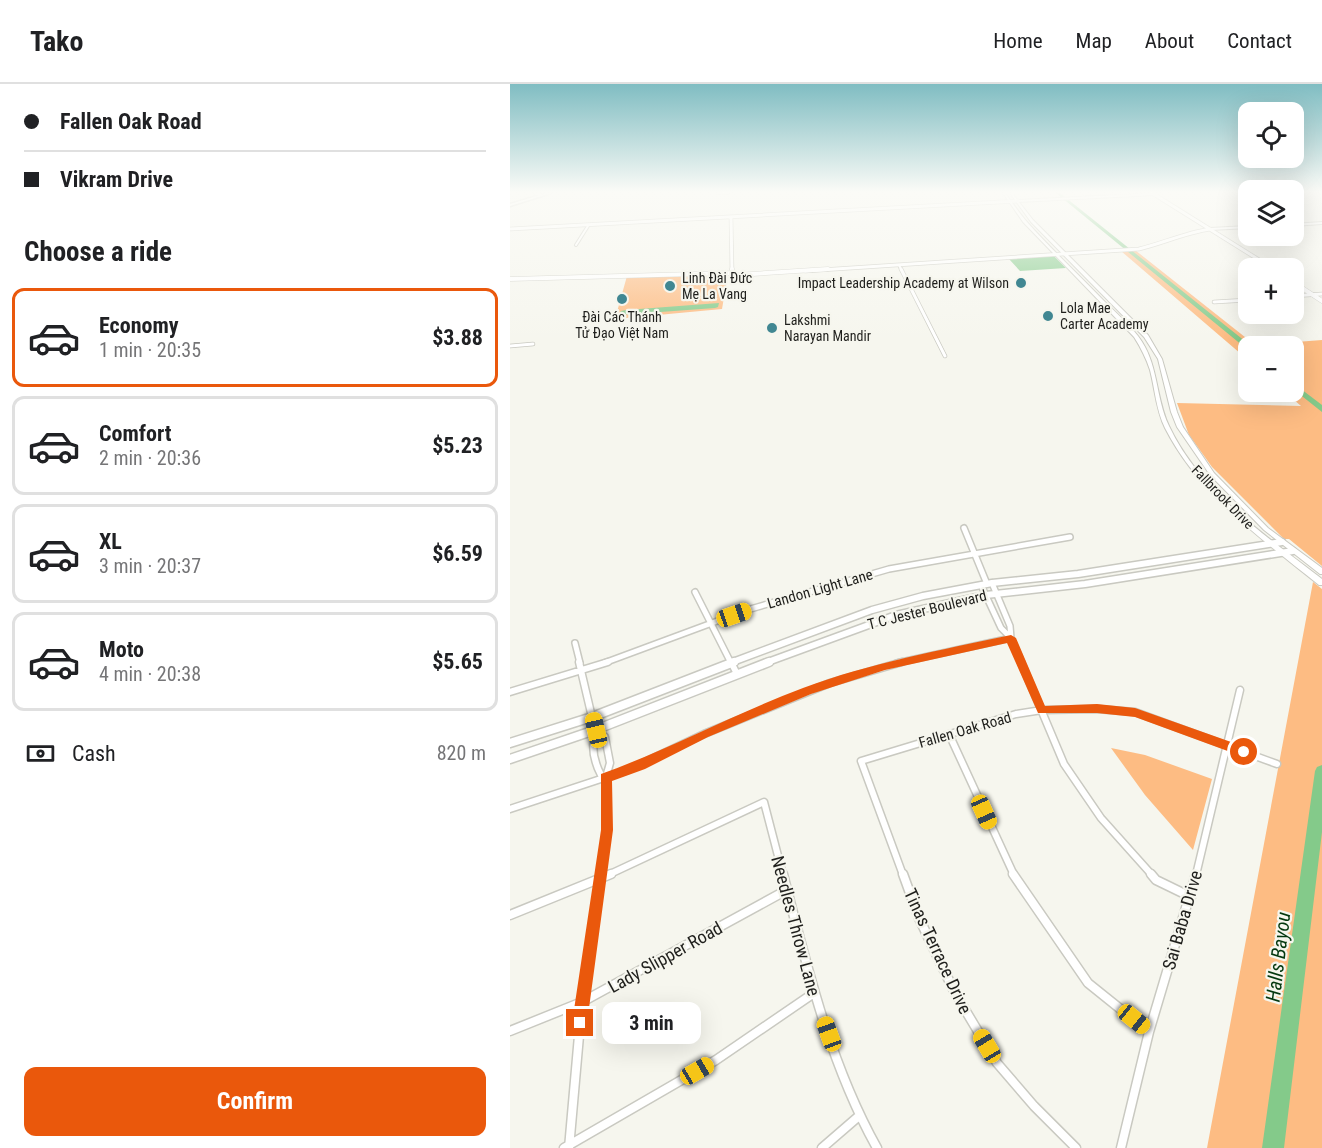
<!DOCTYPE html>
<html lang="en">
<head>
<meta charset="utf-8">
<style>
  :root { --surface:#fff; --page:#f2f2f2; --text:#202124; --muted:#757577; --line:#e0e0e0; --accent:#ea580c }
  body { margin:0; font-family:"Roboto Condensed",sans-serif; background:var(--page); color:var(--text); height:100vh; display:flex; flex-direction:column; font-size:22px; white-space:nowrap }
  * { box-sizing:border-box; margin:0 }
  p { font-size:20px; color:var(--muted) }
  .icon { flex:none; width:33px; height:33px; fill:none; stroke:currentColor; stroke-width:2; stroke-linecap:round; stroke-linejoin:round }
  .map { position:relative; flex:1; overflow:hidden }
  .sheet { display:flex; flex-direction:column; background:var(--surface); width:510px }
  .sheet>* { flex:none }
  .top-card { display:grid; align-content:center; height:132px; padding:0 24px; background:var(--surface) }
  .tools { position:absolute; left:728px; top:18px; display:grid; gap:12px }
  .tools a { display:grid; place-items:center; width:66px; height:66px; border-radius:12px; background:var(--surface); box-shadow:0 6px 24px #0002; font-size:30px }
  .end { position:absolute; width:27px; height:27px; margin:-14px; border:8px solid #ea580c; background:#fff; box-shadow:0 0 0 3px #fff }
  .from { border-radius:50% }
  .bubble { position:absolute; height:42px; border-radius:12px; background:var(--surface); box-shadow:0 6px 24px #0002; font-size:20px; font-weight:700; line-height:42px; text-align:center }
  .car { position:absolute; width:18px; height:36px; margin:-18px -9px; border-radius:8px; box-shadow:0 0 4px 2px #0007; background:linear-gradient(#f5c518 24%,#345 0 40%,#f5c518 0 76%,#345 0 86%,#f5c518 0) }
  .top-card b { display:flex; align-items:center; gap:21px; height:57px; font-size:22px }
  .top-card b+b { border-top:2px solid var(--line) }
  .top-card i { width:15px; height:15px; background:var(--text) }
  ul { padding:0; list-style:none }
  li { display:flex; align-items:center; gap:18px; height:99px; margin:0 12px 9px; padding:0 12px; border:3px solid var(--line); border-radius:12px }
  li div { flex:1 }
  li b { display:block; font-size:22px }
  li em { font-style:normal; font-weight:700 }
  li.on { border-color:var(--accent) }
  li>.icon { width:54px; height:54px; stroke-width:1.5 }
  h2 { padding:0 24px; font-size:27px; line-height:72px }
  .pay { display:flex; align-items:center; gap:15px; height:66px; padding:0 24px; font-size:22px }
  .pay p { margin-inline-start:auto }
  .action { display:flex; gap:12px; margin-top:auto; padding:12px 24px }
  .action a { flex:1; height:69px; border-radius:12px; background:var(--accent); color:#fff; font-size:24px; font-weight:700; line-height:69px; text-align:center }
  header { display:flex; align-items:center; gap:36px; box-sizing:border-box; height:84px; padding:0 30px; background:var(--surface); border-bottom:2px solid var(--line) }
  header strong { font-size:28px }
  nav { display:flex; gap:33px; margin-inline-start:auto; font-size:21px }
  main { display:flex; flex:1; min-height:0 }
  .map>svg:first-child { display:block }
  .green { fill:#fdbc83 }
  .water { fill:#84ca8a }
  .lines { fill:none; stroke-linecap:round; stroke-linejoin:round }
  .river { fill:#84ca8a; fill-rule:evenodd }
  .minor-far4-casing { stroke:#c9c9c1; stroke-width:4 }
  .minor-far3-casing { stroke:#c9c9c1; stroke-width:4.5 }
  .minor-far2-casing { stroke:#c9c9c1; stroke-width:8 }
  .minor-far1-casing { stroke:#c9c9c1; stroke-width:9 }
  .minor-casing { stroke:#c9c9c1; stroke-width:11 }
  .tertiary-far3-casing { stroke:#c9c9c1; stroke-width:4.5 }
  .tertiary-far2-casing { stroke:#c9c9c1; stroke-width:5 }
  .tertiary-far1-casing { stroke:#c9c9c1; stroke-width:9 }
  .tertiary-casing { stroke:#c9c9c1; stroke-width:11 }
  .secondary-casing { stroke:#c9c9c1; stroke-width:2 }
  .primary-casing { stroke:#c9c9c1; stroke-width:3 }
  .minor-far4 { stroke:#fff; stroke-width:2 }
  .minor-far3 { stroke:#fff; stroke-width:3 }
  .minor-far2 { stroke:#fff; stroke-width:5 }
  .minor-far1 { stroke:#fff; stroke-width:6 }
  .minor { stroke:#fff; stroke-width:8 }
  .tertiary-far3 { stroke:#fff; stroke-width:3 }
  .tertiary-far2 { stroke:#fff; stroke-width:4 }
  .tertiary-far1 { stroke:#fff; stroke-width:6 }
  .tertiary { stroke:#fff; stroke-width:8 }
  .secondary { fill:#fff; fill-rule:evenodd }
  .primary { fill:#fff; fill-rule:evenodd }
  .route { fill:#ea580c }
  .poi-dot { fill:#418792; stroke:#f6f6ee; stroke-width:2 }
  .labels { text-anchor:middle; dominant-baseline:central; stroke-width:4.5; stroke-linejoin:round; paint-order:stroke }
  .far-poi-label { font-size:14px; fill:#1f1f1c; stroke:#f6f6ee; text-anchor:start }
  .far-street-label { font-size:14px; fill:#1f1f1c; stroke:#f6f6ee }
  .street-label { font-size:15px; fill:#1f1f1c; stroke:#f6f6ee }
  .near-street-label { font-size:18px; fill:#1f1f1c; stroke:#f6f6ee }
  .near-water-label { font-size:20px; font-style:italic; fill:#04380f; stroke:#f6f6ee }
</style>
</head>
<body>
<header>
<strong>Tako</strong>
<nav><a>Home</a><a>Map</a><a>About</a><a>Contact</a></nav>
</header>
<main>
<section class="sheet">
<div class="top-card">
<b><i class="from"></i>Fallen Oak Road</b>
<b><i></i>Vikram Drive</b>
</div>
<h2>Choose a ride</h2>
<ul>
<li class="on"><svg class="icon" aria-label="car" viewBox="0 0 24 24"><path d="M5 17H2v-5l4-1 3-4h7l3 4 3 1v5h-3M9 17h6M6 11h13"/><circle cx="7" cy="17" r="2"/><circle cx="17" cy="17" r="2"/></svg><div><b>Economy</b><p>1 min · 20:35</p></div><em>$3.88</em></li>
<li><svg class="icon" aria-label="car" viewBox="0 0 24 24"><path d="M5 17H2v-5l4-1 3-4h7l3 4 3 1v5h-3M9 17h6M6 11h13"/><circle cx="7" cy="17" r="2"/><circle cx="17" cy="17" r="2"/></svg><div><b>Comfort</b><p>2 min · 20:36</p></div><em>$5.23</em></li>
<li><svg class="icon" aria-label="car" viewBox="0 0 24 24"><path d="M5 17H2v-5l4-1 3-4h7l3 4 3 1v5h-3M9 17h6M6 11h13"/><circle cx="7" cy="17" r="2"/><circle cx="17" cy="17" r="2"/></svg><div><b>XL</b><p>3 min · 20:37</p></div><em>$6.59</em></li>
<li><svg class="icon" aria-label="car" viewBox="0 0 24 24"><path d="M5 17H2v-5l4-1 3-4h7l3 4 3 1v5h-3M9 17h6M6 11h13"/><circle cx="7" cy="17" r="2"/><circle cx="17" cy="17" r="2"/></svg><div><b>Moto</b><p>4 min · 20:38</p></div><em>$5.65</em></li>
</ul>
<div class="pay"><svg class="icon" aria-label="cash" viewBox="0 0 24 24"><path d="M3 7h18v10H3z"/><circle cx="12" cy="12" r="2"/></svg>Cash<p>820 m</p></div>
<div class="action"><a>Confirm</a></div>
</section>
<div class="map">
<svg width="812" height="1064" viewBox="0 0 812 1064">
  <rect width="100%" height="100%" fill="#f6f6ee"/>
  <!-- green -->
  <path class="green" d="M625,166l120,95 67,-5v226l-33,-27h-5l-72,-72 -23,-32 -12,-32 124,3 -16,-14h8v-46h-45v14l-127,-109z
    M218,190l-6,35 -107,10 12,-43z
    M803,498l9,7v559h-115z
    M601,664l34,7 67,24 -19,71 -48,-55z"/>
  <!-- water -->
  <path class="water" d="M544,172l12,12 -46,3 -11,-12z
    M209,219l-1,4 -3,1 -96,7 2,-4 5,-1z"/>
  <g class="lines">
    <!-- river -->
    <path class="river" d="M546,109h4l191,153h-3v4z
      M783,299l29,22v7l-29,-23z
      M812,681v67l-38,316h-22l53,-377 2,-4z"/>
    <!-- minor-far4 casing -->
    <g class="minor-far4-casing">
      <path id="minor-far4" d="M25,109l5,2
        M207,109h11
        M508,117l137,-7
        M783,141l29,-2
        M700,145l38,-2
        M66,161l12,-19
        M389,181l3,6"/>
    </g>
    <!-- minor-far3 casing -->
    <g class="minor-far3-casing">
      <path id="minor-far3" d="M391,185l44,87
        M783,212l29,-2
        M704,218l34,-2
        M0,262l23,-2"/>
    </g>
    <!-- minor-far2 casing -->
    <g class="minor-far2-casing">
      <path id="minor-far2" d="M454,444l23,56
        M482,499l18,43 1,12
        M471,501l20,43 10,10 11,25
        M185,508l36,71
        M65,559l5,20
        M94,579l143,-53 142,-41 181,-32
        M387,579l114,-25"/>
    </g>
    <!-- minor-far1 casing -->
    <g class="minor-far1-casing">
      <path id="minor-far1" d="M69,578l16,68c-4,16 -2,30 6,45l5,2
        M221,578l6,12
        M511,578l43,102 37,54 51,57
        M0,608l98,-30
        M85,646l10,7 5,26 -4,14 1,53 -7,45
        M439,650l65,141
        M0,725l118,-39 76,-36 126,-51 72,-21
        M98,791l156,-73 19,73
        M393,791l-42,-114 155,-47 26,-4 55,-1 38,3 142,52
        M686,791l44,-185"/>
    </g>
    <!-- minor casing -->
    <g class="minor-casing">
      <path id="minor" d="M273,790c24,93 47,190 94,274
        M393,790l16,44 36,75 42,70 37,43 42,42
        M503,790l75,109 61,49
        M641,790l5,6 35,17
        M0,831l101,-41
        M0,947l72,-29 203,-111
        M54,1064l152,-88 98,-67
        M59,1064l13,-146 19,-128
        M312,1064l37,-32
        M611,1064l28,-116 47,-158"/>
    </g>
    <!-- tertiary-far3 casing -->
    <g class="tertiary-far3-casing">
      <path id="tertiary-far3" d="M642,109l120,75
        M221,133l1,54
        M0,145l508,-28
        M295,187l334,-22c24,-6 46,-16 71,-20"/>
    </g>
    <!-- tertiary-far2 casing -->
    <g class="tertiary-far2-casing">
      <path id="tertiary-far2" d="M222,185v4
        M0,195l222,-6 5,2 91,-6
        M783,198l29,19"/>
    </g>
    <!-- tertiary-far1 casing -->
    <g class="tertiary-far1-casing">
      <path id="tertiary-far1" d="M220,579l142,-53 51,-14 69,-13 86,-9 204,-32
        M255,579l131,-48 90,-20 99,-11 208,-33"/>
    </g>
    <!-- tertiary casing -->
    <g class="tertiary-casing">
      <path id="tertiary" d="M0,659l82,-26 142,-55
        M0,675l85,-29 174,-68"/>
    </g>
    <!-- secondary casing -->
    <g class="secondary-casing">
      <path id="secondary" d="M493,109h2c7,9 14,20 22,29 24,27 51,52 76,78 12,12 25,23 35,36 21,27 17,61 31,90 31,66 97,110 153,153v6h-3c-57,-46 -120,-90 -154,-157 -9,-18 -10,-39 -15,-58 -4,-12 -9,-22 -16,-33l-111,-115z
        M500,109h2l21,27 115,115 14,24 15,53 6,15 31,46 54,55 54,40v6h-2l-56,-44 -54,-55 -33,-48 -6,-15 -13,-53 -14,-22 -113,-115z"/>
    </g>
    <!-- primary casing -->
    <g class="primary-casing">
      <path id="primary" d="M37,109h4l-41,13v-2z"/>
    </g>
    <!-- minor-far4 -->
    <use href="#minor-far4" class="minor-far4"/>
    <!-- minor-far3 -->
    <use href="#minor-far3" class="minor-far3"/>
    <!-- minor-far2 -->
    <use href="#minor-far2" class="minor-far2"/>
    <!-- minor-far1 -->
    <use href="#minor-far1" class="minor-far1"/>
    <!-- minor -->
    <use href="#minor" class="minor"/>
    <!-- tertiary-far3 -->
    <use href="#tertiary-far3" class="tertiary-far3"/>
    <!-- tertiary-far2 -->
    <use href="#tertiary-far2" class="tertiary-far2"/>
    <!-- tertiary-far1 -->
    <use href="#tertiary-far1" class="tertiary-far1"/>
    <!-- tertiary -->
    <use href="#tertiary" class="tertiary"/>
    <!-- secondary -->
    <use href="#secondary" class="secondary"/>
    <!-- primary -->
    <use href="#primary" class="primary"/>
  </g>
  <!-- sky -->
  <linearGradient id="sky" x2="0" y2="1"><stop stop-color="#80bdc2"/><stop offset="0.42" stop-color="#fbfbf7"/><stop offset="1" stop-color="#fbfbf7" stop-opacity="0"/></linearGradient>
  <rect width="812" height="257" fill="url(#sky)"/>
  <!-- route -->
  <path class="route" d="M501,551l5,3 29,68 52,-2 38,4 113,40v7l-4,2 -109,-40 -38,-4h-59l-31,-70 -122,27 -74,24 -103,43 -63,32 -33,12 1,49 -26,193 -2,5 -5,3 -6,-3 -2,-5 29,-193v-56c69,-25 133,-60 202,-86 67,-25 138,-38 208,-53z"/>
  <!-- markers -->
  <g class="poi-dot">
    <circle cx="511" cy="199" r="6"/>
    <circle cx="160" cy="202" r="6"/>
    <circle cx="112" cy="215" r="6"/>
    <circle cx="538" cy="232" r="6"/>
    <circle cx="262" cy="244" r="6"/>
  </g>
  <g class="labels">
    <!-- far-poi labels -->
    <g class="far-poi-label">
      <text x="172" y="194">Linh Đài Đức<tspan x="172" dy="16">Mẹ La Vang</tspan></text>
      <text x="499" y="199" text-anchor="end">Impact Leadership Academy at Wilson</text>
      <text x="550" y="224">Lola Mae<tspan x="550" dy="16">Carter Academy</tspan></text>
      <text x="112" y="233" text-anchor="middle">Đài Các Thánh<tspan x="112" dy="16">Tử Đạo Việt Nam</tspan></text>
      <text x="274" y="236">Lakshmi<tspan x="274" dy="16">Narayan Mandir</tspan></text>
    </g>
    <!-- far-street labels -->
    <g class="far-street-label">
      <text transform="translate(713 413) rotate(46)">Fallbrook Drive</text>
    </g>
    <!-- street labels -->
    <g class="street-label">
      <text transform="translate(310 505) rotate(-16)">Landon Light Lane</text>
      <text transform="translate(417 526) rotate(-14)">T C Jester Boulevard</text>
      <text transform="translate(455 646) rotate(-16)">Fallen Oak Road</text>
    </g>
    <!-- near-street labels -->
    <g class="near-street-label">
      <text transform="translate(672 836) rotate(-74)">Sai Baba Drive</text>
      <text transform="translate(286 842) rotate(75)">Needles Throw Lane</text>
      <text transform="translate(428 867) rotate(65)">Tinas Terrace Drive</text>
      <text transform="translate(155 873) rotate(-29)">Lady Slipper Road</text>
    </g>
    <!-- near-water labels -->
    <g class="near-water-label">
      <text transform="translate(768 873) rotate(-83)">Halls Bayou</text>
    </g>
  </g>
</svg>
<div class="tools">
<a><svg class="icon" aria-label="locate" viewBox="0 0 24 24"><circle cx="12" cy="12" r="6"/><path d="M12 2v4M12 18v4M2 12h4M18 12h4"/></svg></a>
<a><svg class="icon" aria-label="layers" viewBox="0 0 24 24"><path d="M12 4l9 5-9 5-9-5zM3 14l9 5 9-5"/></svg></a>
<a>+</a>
<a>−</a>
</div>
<i class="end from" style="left:734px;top:668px"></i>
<i class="end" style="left:70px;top:939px"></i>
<div class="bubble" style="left:92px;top:918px;width:99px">3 min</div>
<i class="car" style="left:224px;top:531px;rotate:71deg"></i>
<i class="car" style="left:86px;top:646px;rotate:347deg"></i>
<i class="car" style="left:474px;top:728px;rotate:156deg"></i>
<i class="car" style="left:624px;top:935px;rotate:129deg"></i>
<i class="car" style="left:319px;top:950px;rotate:340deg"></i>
<i class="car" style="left:477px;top:962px;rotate:329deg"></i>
<i class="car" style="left:187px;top:987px;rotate:60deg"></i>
</div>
</main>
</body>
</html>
